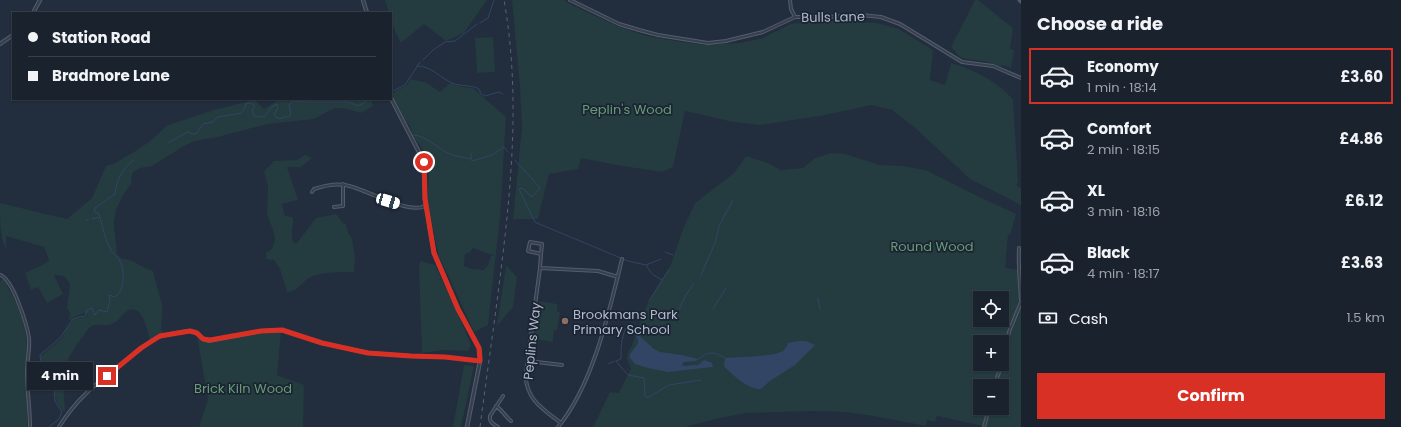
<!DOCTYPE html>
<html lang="en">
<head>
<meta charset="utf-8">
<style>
  :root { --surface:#1a222e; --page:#272f3a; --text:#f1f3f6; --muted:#9fa4aa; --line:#383f4a; --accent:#d93025 }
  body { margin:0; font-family:Poppins,sans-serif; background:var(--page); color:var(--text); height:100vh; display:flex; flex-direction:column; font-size:15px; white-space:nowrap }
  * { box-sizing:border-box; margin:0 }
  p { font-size:13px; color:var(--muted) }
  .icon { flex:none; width:22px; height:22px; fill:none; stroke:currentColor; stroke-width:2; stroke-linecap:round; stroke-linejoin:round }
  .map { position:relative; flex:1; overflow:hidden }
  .side { display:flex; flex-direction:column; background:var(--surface); width:380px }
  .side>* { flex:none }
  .banner { position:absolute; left:12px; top:12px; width:380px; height:88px; border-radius:0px; box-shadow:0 1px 3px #0004,0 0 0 1px var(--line); display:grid; align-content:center; height:88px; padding:0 16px; background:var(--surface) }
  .controls { position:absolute; left:973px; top:291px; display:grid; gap:8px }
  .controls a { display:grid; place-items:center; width:36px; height:36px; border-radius:0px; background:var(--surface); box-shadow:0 1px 3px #0004,0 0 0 1px var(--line); font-size:20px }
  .end { position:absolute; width:18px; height:18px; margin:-9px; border:5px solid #d93025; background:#fff; box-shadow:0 0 0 2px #fff }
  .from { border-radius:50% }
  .bubble { position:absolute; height:28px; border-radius:0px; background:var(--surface); box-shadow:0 1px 3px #0004,0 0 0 1px var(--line); font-size:13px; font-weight:700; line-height:28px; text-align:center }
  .car { position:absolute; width:12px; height:24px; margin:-12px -6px; border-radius:5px; box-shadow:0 0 3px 1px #0007; background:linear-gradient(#fff 24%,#345 0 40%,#fff 0 76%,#345 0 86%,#fff 0) }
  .banner b { display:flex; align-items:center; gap:14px; height:38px; font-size:15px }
  .banner b+b { border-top:1px solid var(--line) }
  .banner i { width:10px; height:10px; background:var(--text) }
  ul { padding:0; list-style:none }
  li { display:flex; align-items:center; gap:12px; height:56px; margin:0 8px 6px; padding:0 8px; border:2px solid transparent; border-radius:0px }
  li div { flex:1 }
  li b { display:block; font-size:15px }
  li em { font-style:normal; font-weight:700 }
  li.selected { border-color:var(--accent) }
  li>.icon { width:36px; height:36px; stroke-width:1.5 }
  h2 { padding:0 16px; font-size:18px; line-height:48px }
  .pay { display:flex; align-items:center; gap:10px; height:44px; padding:0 16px; font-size:15px }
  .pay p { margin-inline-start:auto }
  .button { display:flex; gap:8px; margin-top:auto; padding:8px 16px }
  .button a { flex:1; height:46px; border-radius:0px; background:var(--accent); color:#fff; font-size:16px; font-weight:700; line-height:46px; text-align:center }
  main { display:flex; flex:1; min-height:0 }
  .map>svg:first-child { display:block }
  .green { fill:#243b3f; fill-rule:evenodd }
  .water { fill:#324565 }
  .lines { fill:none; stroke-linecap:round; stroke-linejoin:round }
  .stream { stroke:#324565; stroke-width:1 }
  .minor-casing { stroke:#545d6c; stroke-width:4 }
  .tertiary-casing { stroke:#545d6c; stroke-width:4.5 }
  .primary-casing { stroke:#3f4857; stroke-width:5.5 }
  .minor { stroke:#363f4e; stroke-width:2 }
  .tertiary { stroke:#363f4e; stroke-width:2.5 }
  .primary { stroke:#545e6e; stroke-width:3.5 }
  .rail { stroke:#576376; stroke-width:1; stroke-dasharray:4 4; stroke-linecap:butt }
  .route { stroke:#d93025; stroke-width:5 }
  .education-dot { fill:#8d6e63; stroke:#1b2433; stroke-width:1.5 }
  .labels { text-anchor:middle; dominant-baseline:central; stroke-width:3.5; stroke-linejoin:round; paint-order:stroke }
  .street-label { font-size:13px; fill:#b1baca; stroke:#1b2433 }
  .park-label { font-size:13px; fill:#679c75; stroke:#1b2433 }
  .poi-label { font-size:13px; fill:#b1baca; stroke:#1b2433; text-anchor:start }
</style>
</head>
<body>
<main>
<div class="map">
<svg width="1021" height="427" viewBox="0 0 1021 427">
  <rect width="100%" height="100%" fill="#222d3e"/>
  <!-- green -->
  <path class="green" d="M385,0h102l-23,33 -18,8 -22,-17 -23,19c-5,-10 -10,-19 -10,-30h-2z
    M512,0h52l6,4 47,22 26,9 26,5 35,5 36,-2 23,-5 28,-14 22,-3h27l37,2 22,6 34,21 -3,30 15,5 6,-22c21,6 49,19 62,37l5,82 -2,3 5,3v17l-51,-26 -56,-52 -22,-17 -20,-5 -52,11 -60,9 -27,-3 -48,-11 -12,56 -11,5 -46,-7 -35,-7 -3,11 -29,5 -11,45h-25l9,-92 -2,-40z
    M975,0h3l35,28 -3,21 4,1 -3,18 -9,-3 -1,2 -13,-5 -22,-3 -6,-2 -9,-10z
    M493,37l2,35 -18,1 -2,-35z
    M411,79l16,4 13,9 10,-9 13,4 10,1 33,29 -6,100 -12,108 -14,7 -26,-57 -9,-18 -12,-57 2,-28 -1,-15 -15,-21 -3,-10 -7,-9 -12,-23 16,-9zM473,248l22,8h-4l-3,9 -5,5 -11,-1 -8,-3 1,-12 5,-2z
    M280,99h91l2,7 -12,7 -14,-4 -12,-1 -21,11 -46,5 -50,13 -23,4 -11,5 -32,20 -12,2 -8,5 -1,11 -8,11 -7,15 -2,13 3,31 4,4 12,3 6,4 14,6 9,34v11l-1,13 2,3 3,2 -8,2 -8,4c-2,-9 -9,-40 -24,-28 -5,4 -8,10 -14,12 -7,3 -15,-2 -22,3 -11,15 -27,33 -27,53 0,10 2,21 2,31h-2c-4,-5 -7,-10 -8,-17 -1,-6 2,-12 -1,-18 -4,-8 -15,-9 -13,-20l20,-17 7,-12 7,-9 10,-1 2,-2 -2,-2 -11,4 -4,4 -1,-2 1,-5 -3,-7 3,-23 -6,-8 -10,-1 9,19 -16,9 -9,-16 -7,3 -6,-17 21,-10 3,-3 -5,-13 -38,-11v12c-6,-6 -6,-34 -6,-45l67,16 25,-21 14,-32 9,-3 22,-13 13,-9 18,-16 49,-16 38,-9 9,9z
    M831,153l14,1 35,11 24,1 24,5 41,21 47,22 -6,21h-2l-3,33 16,2v23l-7,23 -6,14 -6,26v-14h-22v22h20l-8,22h-12v22h7l-4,18 -46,-10 -2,6 -8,-2 -1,6 -53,-10 -29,-4 -30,-1 -67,2 -27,5 -35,9h-92l17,-35 9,1 12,-24 -4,-10 1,-7 4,-7 14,-38 25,-43 12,-35 12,-26 39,-30 12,-17 22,7 13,7 22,-2 12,-10zM980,298h22v22h-22z
    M305,155l7,3 -11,9h-14l11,33 -16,4 3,12 8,1c1,9 -3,17 0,25l3,2 20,-26 20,-4 8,10 2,-1 1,7 5,9 3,16 -1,17c-14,0 -28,0 -41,4 -11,4 -13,15 -26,16l-7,-23 -6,-9 -8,-1v-6l6,-4 3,-10 -2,-9 -6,-16 1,-27 -4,-16 10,-10 23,-1z
    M420,261l15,4 27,58 9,22 -3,6 -24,-1 -22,3 -3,-83z
    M506,265l11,12 -4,30 -16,19z
    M3,279h2l4,5 -2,2c10,16 19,38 20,58 0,10 -1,20 -1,30 0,18 2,35 1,53h-27v-146z
    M539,301l18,3v7l3,1 -3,18h-3l-1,12 -19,-3z
    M1021,307v120h-35l5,-19h11v-22h-7l9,-23 8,-35z
    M276,331l5,1 -4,43 27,10 -1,42h-104l9,-28 -11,-63 4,5 7,1 44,-8z
    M464,365l10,1 -13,61h-8z
    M29,367c11,0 24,2 24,16l-24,2z"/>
  <!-- water -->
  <path class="water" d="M634,331l20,18 6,3 22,3 16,4 -2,2 -12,1 -2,2 1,2 15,-1 6,-5 8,3 1,4 -45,5 -20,-4 -13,-4 -5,-6v-4l7,-9 1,-3v-3l-5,-7z
    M798,341h8l9,4 -20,20 -25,16 -9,8c-12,1 -29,-14 -37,-23l1,-8c12,-1 48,-1 58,-7 2,-2 4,-5 5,-8z"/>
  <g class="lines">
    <!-- stream -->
    <path class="stream" d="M480,23l8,-5 6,-18
      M423,60l10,-10 12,-8 10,-1 22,-17
      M417,66c13,-1 25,13 35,17 9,4 21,1 28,7v3l5,3 14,-4 4,2
      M391,92l14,-7 15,-23
      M414,135c11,1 20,10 30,16 8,5 18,6 27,8l1,2 20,-6 12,-8 4,5
      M168,143l19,-11 6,2 4,-1 6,-9 10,-2 5,-5 23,-4 4,-5 1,-5h5l4,3 -3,4 2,6 10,1 8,-10 5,-3 1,4 -4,6 2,3 4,2 3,-2h5l3,-2 -2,-9 2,-4c7,-1 12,0 19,0 13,0 26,0 38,0 4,0 8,5 12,3 3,-1 6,-4 8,-6
      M471,159v-6
      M515,160l25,28 -8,9 -10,-9 -3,1 16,33 2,1 91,38 18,4 15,-6
      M92,219l8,-2 -2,-4h-2l-2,-2 1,-3 20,-14c2,-15 7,-25 19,-34
      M86,220l3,-1
      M665,252l8,3
      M647,266c3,8 8,10 15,14l7,-10
      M701,275l14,-32 4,-17 14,-26
      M818,298l2,11
      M649,301l13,-21
      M679,309l7,-14 8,-12
      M713,309l13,-21
      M634,331l-1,-2 -7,-1c-5,10 -5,21 -5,31l-5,2 12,14 16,3 1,17 2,3 22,-13 32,-5
      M698,359c11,-8 15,-8 27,-1
      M608,364l7,-3
      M49,427l10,-8 3,-7 -7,-11 -2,-25 -12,-11 -1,-10 20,-17 13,-19 5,-2 7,-1 2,-6 5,-2 3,7 4,-5 8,2 3,-12 -1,-5 5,2c11,-4 11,-27 6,-36 -3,-5 -8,-8 -10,-13 -5,-9 -7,-20 -10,-30"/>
    <!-- minor casing -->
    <g class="minor-casing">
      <path id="minor" d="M570,0l49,24 20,6 19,5 50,8 18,-2 37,-9 32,-15h32l33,-2 21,2 19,7 62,38 31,4 28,12
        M790,0l1,9 4,8
        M312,192l2,-3c9,-3 20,-6 31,-4 20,3 62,30 80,21
        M334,207l9,-1v-22
        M530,242l12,2 -1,10 -13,-3z
        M1019,248c-1,17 1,34 2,52
        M540,268l1,-14
        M0,275c13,4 27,50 29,63 1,11 -2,22 -2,34 0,18 3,36 3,55
        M528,361l34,4
        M1002,364l7,-32 12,-30
        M994,386l8,-22
        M496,406c6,4 9,10 15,15
        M561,423c-17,-13 -37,-25 -35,-50l14,-105 58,3 20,6
        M59,427c19,-31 41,-46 69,-68 9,-7 22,-19 33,-23 8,-2 19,-4 27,-5 10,-1 13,9 21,10l52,-10 21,-1 40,13 46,10 43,3 34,1 35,4
        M498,427c-5,-3 -9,-5 -8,-11l13,-20
        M558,427c35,-42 51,-115 64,-168
        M984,427l5,-19"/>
    </g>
    <!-- tertiary casing -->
    <g class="tertiary-casing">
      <path id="tertiary" d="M363,0l4,13
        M33,13l7,-13
        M0,44l13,-9
        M391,98l33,64 1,37 9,54 24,56 21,39 1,6v7l-13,66"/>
    </g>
    <!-- primary casing -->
    <g class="primary-casing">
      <path id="primary" d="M1020,0l1,1"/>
    </g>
    <!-- minor -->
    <use href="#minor" class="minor"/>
    <!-- tertiary -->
    <use href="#tertiary" class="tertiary"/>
    <!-- primary -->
    <use href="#primary" class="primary"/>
    <!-- rail -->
    <path class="rail" d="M480,427c6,-47 13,-94 19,-141 12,-95 22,-190 5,-286"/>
  </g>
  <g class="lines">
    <!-- route -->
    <path class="route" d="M107,376l34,-28 19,-12 30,-5 7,2 6,6 7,1 51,-9 21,-1 40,13 46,10 43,3 34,1 35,4 -1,-13 -21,-39 -24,-56 -9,-54 -1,-37"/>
  </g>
  <!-- markers -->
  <circle class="education-dot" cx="565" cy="321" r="4"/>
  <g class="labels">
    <!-- street labels -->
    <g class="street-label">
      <text transform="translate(833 17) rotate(-1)">Bulls Lane</text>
      <text transform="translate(532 341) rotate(-84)">Peplins Way</text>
    </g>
    <!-- park labels -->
    <g class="park-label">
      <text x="627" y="109">Peplin's Wood</text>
      <text x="932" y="246">Round Wood</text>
      <text x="243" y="388">Brick Kiln Wood</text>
    </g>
    <!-- poi labels -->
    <g class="poi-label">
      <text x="573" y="314">Brookmans Park<tspan x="573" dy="15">Primary School</tspan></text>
    </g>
  </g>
</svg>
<div class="controls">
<a><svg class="icon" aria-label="locate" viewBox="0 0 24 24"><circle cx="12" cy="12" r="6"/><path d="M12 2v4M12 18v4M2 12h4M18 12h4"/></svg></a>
<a>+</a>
<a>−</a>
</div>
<i class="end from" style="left:424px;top:162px"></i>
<i class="end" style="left:107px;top:376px"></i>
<div class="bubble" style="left:27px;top:362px;width:66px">4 min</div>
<i class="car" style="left:388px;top:201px;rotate:106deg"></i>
<div class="banner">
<b><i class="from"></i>Station Road</b>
<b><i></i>Bradmore Lane</b>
</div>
</div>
<section class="side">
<h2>Choose a ride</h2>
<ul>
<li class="selected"><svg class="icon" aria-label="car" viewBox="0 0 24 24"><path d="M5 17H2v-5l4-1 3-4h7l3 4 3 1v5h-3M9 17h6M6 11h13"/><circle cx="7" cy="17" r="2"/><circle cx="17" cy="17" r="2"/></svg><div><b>Economy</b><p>1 min · 18:14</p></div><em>£3.60</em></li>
<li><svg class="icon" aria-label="car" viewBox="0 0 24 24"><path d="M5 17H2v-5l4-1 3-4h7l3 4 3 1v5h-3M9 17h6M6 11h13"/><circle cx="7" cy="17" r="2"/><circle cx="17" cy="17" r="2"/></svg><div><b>Comfort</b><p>2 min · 18:15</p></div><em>£4.86</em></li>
<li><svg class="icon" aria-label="car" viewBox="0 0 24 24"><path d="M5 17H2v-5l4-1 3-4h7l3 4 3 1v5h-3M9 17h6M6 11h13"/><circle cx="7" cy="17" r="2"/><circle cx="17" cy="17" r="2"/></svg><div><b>XL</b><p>3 min · 18:16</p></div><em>£6.12</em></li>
<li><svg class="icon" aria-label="car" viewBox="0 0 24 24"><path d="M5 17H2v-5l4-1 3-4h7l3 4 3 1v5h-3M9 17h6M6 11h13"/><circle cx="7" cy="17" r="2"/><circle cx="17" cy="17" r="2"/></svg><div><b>Black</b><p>4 min · 18:17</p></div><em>£3.63</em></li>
</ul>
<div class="pay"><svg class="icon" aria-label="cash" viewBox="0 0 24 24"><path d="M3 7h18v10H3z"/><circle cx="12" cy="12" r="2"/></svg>Cash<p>1.5 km</p></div>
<div class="button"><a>Confirm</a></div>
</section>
</main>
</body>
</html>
